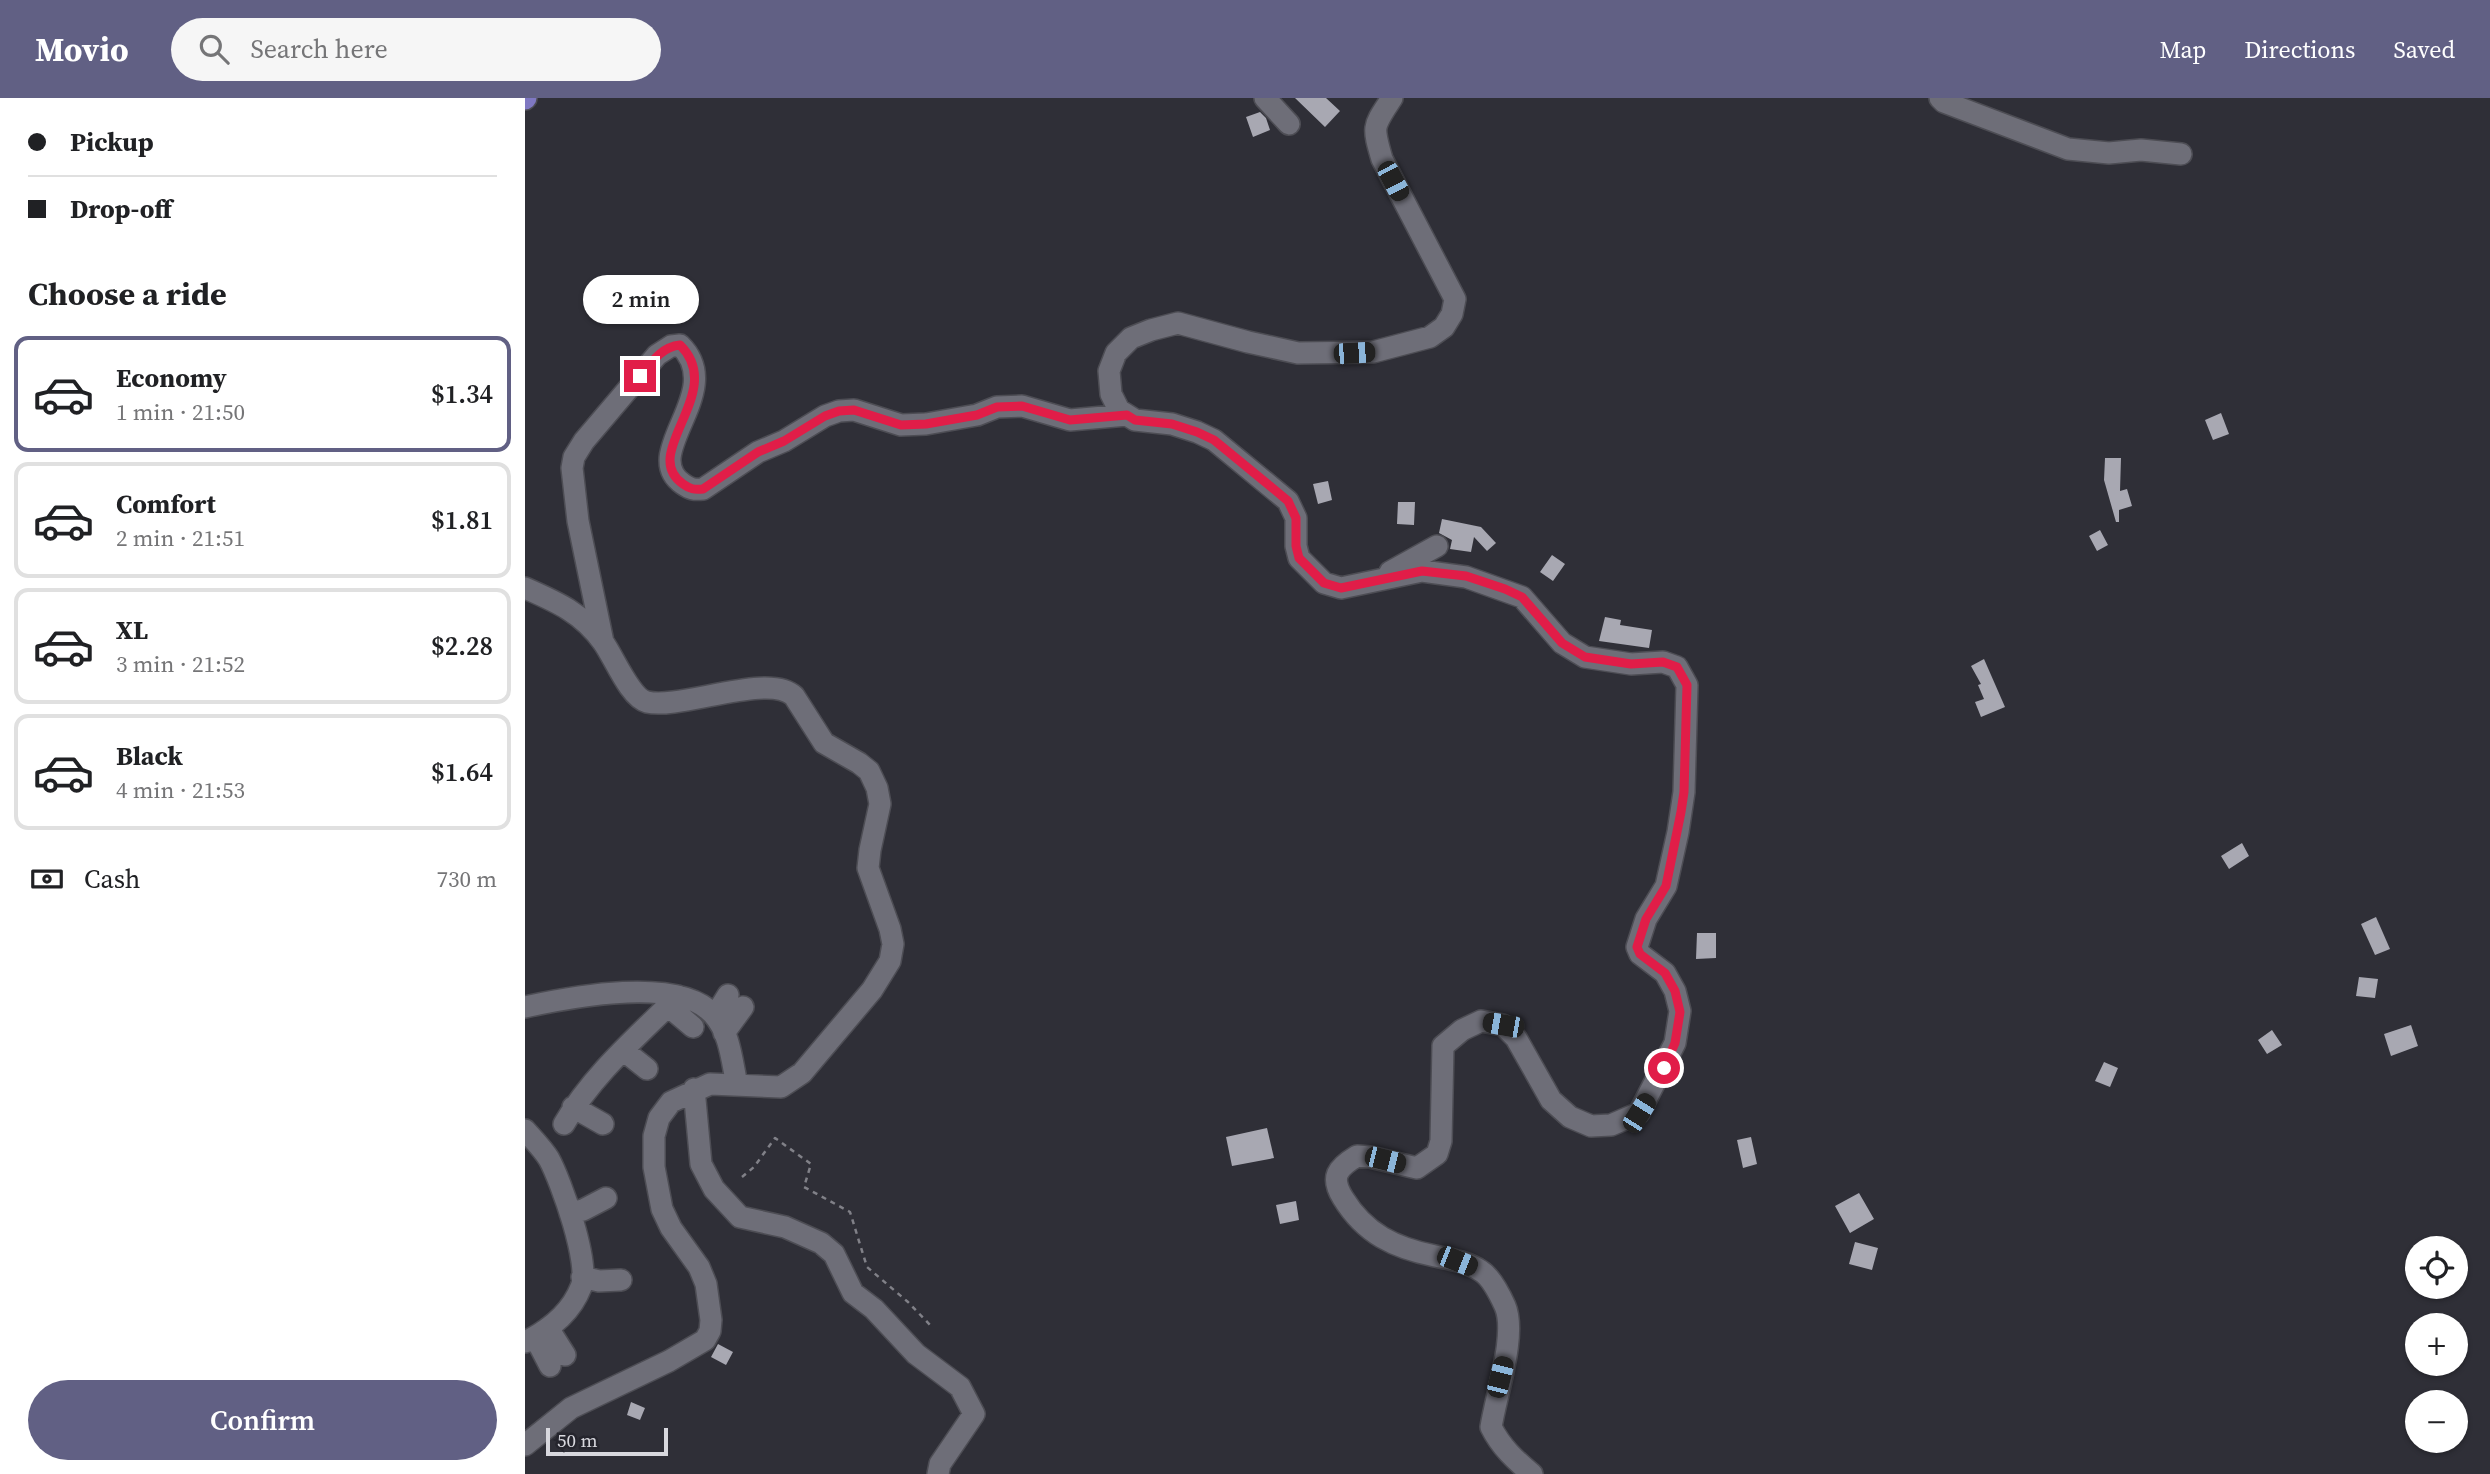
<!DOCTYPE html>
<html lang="en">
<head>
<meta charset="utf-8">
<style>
  :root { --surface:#fff; --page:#f6f6f6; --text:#202124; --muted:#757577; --line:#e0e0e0; --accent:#616084 }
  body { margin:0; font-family:"Source Serif 4",serif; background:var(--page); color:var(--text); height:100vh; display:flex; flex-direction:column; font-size:26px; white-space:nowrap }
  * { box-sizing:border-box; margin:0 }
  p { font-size:23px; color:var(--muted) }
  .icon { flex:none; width:38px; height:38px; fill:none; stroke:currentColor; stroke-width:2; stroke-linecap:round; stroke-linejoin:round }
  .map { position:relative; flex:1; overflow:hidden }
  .side { display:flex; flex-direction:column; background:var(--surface); width:525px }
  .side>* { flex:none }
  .top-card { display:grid; align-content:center; height:154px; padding:0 28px; background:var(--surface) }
  .tools { position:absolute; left:1880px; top:1138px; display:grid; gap:14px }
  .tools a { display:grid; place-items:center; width:63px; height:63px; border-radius:50%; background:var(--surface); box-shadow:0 2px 5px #0004; font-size:35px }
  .scale { position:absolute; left:21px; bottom:18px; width:122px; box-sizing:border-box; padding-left:7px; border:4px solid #d8d8de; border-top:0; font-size:19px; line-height:24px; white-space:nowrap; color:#d8d8de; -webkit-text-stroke:5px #25252d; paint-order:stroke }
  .end { position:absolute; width:32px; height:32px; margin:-16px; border:9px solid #e11d48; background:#fff; box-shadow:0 0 0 4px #fff }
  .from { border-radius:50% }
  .bubble { position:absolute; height:49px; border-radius:24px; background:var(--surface); box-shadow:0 2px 5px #0004; font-size:23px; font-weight:600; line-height:49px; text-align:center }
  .car { position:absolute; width:21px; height:42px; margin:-21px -10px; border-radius:9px; box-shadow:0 0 5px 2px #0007; background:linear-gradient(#222 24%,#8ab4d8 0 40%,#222 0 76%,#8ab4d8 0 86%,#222 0) }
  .top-card b { display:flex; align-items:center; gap:24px; height:66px; font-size:26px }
  .top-card b+b { border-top:2px solid var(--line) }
  .top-card i { width:18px; height:18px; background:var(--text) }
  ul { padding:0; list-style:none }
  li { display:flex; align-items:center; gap:21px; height:116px; margin:0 14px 10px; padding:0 14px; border:4px solid var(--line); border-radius:14px }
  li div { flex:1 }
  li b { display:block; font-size:26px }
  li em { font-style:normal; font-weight:600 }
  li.current { border-color:var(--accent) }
  li>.icon { width:63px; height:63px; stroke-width:1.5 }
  h2 { padding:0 28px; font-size:32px; line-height:84px }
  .pay { display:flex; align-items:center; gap:18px; height:77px; padding:0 28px; font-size:26px }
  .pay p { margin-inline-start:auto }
  .action { display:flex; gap:14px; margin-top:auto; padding:14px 28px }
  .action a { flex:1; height:80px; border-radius:42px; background:var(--accent); color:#fff; font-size:28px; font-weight:600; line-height:80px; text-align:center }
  header { display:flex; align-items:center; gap:42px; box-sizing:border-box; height:98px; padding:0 35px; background:var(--accent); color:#fff }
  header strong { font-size:33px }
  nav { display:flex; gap:38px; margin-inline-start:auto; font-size:24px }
  .search { width:490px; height:63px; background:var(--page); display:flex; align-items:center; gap:18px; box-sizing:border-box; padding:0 24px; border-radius:38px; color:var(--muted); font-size:26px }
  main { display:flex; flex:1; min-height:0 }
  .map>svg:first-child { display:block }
  .building { fill:#a8a8b2 }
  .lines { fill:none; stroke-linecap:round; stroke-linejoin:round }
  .minor-casing { stroke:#4d4d54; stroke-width:24 }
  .major-casing { stroke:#4d4d54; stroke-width:24 }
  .path { stroke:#818188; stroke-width:2.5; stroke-dasharray:5 5; stroke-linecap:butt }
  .minor { stroke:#6e6e78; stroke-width:21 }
  .major { stroke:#7f78c2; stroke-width:21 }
  .route { stroke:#e11d48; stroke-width:9 }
</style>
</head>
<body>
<header>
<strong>Movio</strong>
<div class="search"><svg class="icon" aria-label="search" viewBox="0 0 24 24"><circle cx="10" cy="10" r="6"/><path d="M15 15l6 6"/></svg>Search here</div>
<nav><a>Map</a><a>Directions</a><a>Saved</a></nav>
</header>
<main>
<section class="side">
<div class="top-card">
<b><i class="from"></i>Pickup</b>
<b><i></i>Drop-off</b>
</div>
<h2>Choose a ride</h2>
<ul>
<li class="current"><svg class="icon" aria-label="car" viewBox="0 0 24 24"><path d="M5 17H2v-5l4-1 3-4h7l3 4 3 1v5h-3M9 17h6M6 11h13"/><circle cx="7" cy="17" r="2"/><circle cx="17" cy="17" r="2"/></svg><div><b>Economy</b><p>1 min · 21:50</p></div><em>$1.34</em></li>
<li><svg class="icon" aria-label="car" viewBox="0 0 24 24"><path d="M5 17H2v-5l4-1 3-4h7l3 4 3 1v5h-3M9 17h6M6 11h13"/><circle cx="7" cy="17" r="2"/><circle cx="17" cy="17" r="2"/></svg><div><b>Comfort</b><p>2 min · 21:51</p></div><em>$1.81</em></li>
<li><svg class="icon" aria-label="car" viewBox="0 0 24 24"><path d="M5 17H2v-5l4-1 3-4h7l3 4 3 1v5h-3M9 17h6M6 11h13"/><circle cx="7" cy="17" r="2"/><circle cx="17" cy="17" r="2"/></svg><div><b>XL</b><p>3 min · 21:52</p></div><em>$2.28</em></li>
<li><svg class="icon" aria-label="car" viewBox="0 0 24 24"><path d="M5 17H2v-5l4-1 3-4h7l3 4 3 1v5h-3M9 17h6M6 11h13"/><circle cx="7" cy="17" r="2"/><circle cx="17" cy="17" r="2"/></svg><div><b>Black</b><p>4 min · 21:53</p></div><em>$1.64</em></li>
</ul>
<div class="pay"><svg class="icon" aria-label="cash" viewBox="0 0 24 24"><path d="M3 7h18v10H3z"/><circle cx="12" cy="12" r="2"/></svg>Cash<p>730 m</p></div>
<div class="action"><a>Confirm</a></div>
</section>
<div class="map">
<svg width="1965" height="1376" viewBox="0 0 1965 1376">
  <rect width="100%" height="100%" fill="#2f2f37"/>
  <!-- building -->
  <path class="building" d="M770,0h31l14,13 -15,16z
    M735,14l6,6 4,12 -17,7 -7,-20z
    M1696,315l8,21 -16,6 -8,-20z
    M1580,360h16l-1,33 7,-2 5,17 -13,4v12h-3l-12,-42z
    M803,383l4,19 -14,4 -5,-20z
    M873,404h17l-1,23 -17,-1z
    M917,421l39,8 15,16 -9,8 -13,-14 -3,15 -21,-3 2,-9 -13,-7z
    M1575,432l8,15 -11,6 -8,-15z
    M1027,457l13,9 -12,17 -13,-9z
    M1080,519l16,3 -1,5 32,5 -3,18 -50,-7z
    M1459,561l21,48 -24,10 -6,-15 9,-3 -6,-14 3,-1 -10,-18z
    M1717,745l7,13 -20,13 -8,-13z
    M1851,819l14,32 -15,6 -14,-31z
    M1172,835h19v25l-20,1z
    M1834,879l19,2 -3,19 -19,-2z
    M1886,927l7,21 -27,10 -7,-22z
    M1747,932l10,15 -15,9 -9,-14z
    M1579,964l14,6 -8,19 -15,-6z
    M742,1030l7,30 -42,8 -6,-29z
    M1226,1039l6,27 -14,4 -6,-28z
    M1334,1095l15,26 -24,14 -15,-27z
    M771,1103l3,19 -19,4 -4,-19z
    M1330,1144l23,6 -6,22 -23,-6z
    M193,1246l15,8 -7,13 -15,-8z
    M106,1304l14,6 -5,12 -13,-5z"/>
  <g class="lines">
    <!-- minor casing -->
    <g class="minor-casing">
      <path id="minor" d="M740,0l24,26
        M867,0c-19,29 -20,27 -10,61l73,140 -3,15 -8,13 -14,10 -57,15 -75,1 -50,-11 -70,-19 -27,7 -20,8 -15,15 -7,18 2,23 8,16 16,10 37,4 25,8 17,8 74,61 8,17v28l3,12 25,25 17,5 81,-17 44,6 56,20 40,46 23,14 46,7 32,-2 14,5 10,18 -3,107 -6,40 -12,54 -20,33 -9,28 3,7 25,19 10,18 5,20 -5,32 -36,70 -28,12 -20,1 -21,-9 -19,-17 -35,-62 -13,-13 -22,-4 -19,9 -19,16 -2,95 -4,13 -20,14 -47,-11 -13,-1c-20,12 -27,21 -14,42 22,36 52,50 92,58 15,3 33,6 46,15 10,6 19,24 24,35 12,28 -9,89 -14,121 10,20 24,33 41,47
        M1415,0l4,4 124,47 41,4 32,-3 40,4
        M865,474l47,-26
        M0,490c32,14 57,25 78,54 11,15 27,56 44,60 33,8 122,-30 147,-6l30,47 35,20 10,8 8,17 3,16 -10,46 -2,18 22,61 3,15 -3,17 -18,29 -70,83 -21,14 -71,-3 -39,18 -12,16 -5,18v31l8,42 9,19 28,39 7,17 5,36 -1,11 -5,9 -36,21 -98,47 -46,37
        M78,544l-25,-121 -6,-53 2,-11 10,-16 73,-86 14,-9 9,-1c48,47 -42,108 3,139 7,5 11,6 20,5l55,-37 26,-11 41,-25 14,-5 15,-1 47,15 25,-1 51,-9 20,-8 25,-1 48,14 57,-5
        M143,908l25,21
        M0,909c46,-10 153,-31 188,7 17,18 19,48 24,71
        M190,918l13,-21
        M199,935l19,-26
        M98,952l24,19
        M169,991l7,75 13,25 26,28 45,10 36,16 13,11 19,39 21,16 42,45 44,33 14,27 -34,50 -2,10
        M48,1009l30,17
        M39,1026c29,-50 74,-88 114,-128
        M0,1032c8,9 18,19 24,29 12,22 42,106 32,128 -10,26 -32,43 -56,55
        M45,1115l13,-3 23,-12
        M57,1179l17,4 22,-1
        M23,1230l17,27
        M10,1239l15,29"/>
    </g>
    <!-- major casing -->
    <g class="major-casing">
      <path id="major" d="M0,1l1,-1"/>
    </g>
    <!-- path -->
    <path class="path" d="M217,1079l12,-10 21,-29 36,26 -7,23 46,25 17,55 41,35 24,25"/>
    <!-- minor -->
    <use href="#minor" class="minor"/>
    <!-- major -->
    <use href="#major" class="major"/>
  </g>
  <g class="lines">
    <!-- route -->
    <path class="route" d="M115,278c11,-13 21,-29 40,-31 48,47 -42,108 3,139 7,5 11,6 20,5l55,-37 26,-11 41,-25 14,-5 15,-1 47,15 25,-1 51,-9 20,-8 25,-1 48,14 57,-5 8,5 37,4 25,8 17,8 56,46 18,15 8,17v28l3,12 25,25 17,5 81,-17 44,5 39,13 17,8 40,46 23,14 46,7 32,-2 14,5 10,18 -3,107 -3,20 -15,74 -20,33 -9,28 3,7 25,19 10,18 5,21 -5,31 -11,25"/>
  </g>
</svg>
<div class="tools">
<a><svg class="icon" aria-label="locate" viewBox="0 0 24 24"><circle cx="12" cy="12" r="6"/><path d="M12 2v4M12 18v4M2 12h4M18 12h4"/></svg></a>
<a>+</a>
<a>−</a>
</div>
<div class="scale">50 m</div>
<i class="end from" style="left:1139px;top:970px"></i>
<i class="end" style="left:115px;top:278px"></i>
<div class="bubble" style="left:58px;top:177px;width:116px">2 min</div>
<i class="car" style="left:868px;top:83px;rotate:152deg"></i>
<i class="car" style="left:829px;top:255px;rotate:87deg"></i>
<i class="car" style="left:978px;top:927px;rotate:280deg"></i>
<i class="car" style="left:1114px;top:1015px;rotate:32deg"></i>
<i class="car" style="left:860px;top:1062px;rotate:104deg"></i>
<i class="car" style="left:932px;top:1163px;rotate:112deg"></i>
<i class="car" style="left:975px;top:1279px;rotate:14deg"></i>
</div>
</main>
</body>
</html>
